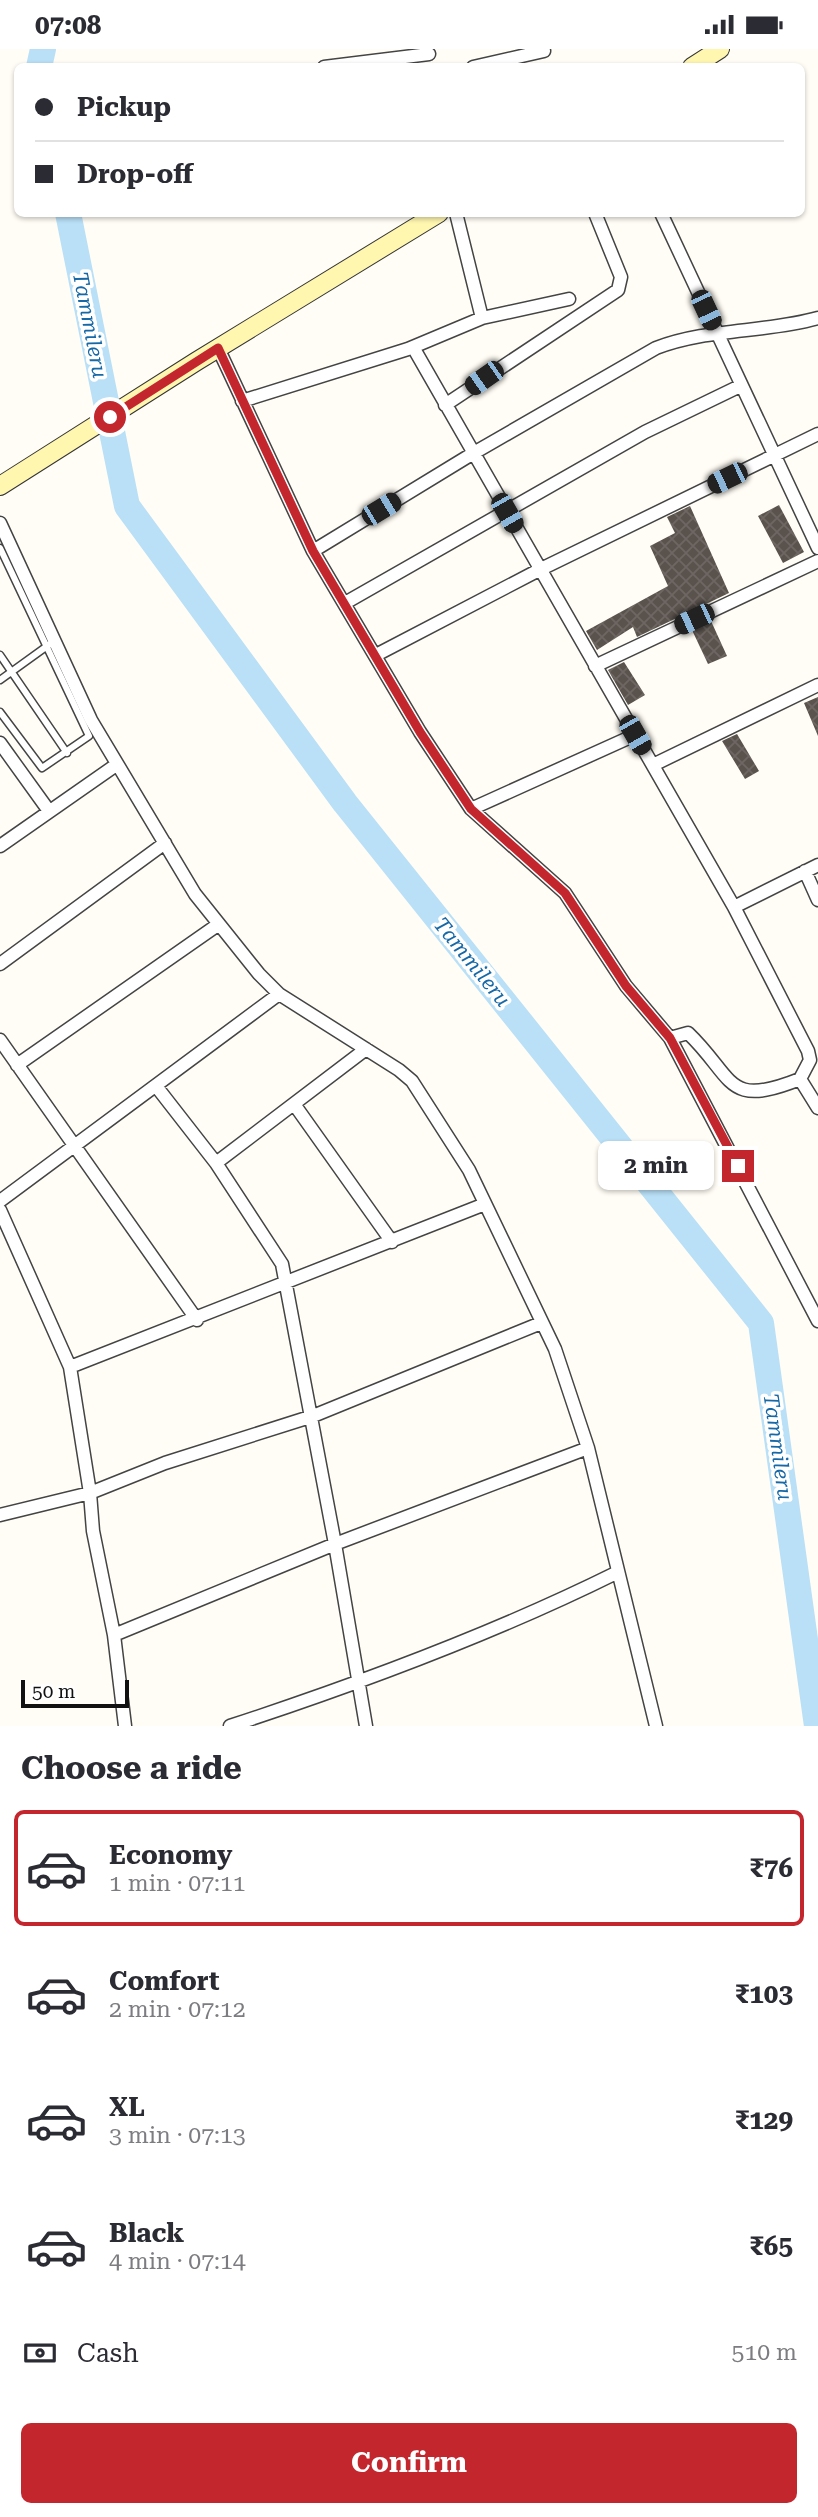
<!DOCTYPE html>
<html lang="en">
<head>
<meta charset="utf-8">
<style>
  :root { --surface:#fff; --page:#f2f2f3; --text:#2b2b33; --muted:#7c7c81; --line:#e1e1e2; --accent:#c4262e }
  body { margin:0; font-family:"Roboto Serif",serif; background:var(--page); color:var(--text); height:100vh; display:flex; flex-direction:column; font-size:26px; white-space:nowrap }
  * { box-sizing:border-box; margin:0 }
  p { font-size:23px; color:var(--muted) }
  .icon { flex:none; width:38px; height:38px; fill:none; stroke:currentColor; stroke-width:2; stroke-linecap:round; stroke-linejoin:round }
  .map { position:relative; height:1677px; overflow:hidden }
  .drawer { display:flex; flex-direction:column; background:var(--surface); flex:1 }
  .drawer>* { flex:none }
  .hud { position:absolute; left:14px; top:14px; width:791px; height:154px; border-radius:10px; box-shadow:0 2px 5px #0004; display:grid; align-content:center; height:154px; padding:0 21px; background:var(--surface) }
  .scale { position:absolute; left:21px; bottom:18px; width:108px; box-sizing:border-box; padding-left:7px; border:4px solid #111; border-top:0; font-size:19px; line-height:24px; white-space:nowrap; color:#111; -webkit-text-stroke:5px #fff; paint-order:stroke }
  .end { position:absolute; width:32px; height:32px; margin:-16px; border:9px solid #c4262e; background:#fff; box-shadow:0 0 0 4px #fff }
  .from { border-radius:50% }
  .bubble { position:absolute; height:49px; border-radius:10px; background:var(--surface); box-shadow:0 2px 5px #0004; font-size:23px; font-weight:700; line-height:49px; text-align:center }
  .car { position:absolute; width:21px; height:42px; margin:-21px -10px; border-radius:9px; box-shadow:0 0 5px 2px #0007; background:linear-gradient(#222 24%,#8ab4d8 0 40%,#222 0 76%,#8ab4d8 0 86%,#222 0) }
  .hud b { display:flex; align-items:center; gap:24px; height:66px; font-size:26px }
  .hud b+b { border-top:2px solid var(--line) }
  .hud i { width:18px; height:18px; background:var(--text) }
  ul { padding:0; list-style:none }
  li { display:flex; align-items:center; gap:21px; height:116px; margin:0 14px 10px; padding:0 7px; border:4px solid transparent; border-radius:10px }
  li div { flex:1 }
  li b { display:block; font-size:26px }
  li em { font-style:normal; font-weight:700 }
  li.active { border-color:var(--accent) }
  li>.icon { width:63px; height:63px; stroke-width:1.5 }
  h2 { padding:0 21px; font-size:32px; line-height:84px }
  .pay { display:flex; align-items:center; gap:18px; height:77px; padding:0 21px; font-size:26px }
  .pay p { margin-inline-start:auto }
  .cta { display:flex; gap:14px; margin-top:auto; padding:14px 21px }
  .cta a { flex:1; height:80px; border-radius:10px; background:var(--accent); color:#fff; font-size:28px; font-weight:700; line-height:80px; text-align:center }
  .status { display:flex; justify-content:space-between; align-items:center; height:49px; padding:0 35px; background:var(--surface); direction:ltr }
  .status svg { height:19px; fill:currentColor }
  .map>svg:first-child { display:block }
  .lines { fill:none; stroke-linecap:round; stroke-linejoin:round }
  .river { stroke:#b9e0f7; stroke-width:26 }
  .building { fill:url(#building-cross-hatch) }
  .service-casing { stroke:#444; stroke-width:9 }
  .minor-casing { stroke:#444; stroke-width:15 }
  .secondary-casing { stroke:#333; stroke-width:20 }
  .service { stroke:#fff; stroke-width:6 }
  .minor { stroke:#fff; stroke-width:12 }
  .secondary { stroke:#fff6b0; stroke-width:18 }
  .route { stroke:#c4262e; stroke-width:9 }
  .labels { text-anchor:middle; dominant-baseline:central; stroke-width:7; stroke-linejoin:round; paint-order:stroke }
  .water-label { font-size:21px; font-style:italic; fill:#1768a6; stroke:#fff }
</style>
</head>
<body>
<div class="status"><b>07:08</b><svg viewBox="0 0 49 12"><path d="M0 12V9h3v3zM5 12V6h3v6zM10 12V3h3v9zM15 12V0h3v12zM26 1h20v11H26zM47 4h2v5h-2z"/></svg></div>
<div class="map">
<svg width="818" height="1677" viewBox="0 0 818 1677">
  <defs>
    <pattern id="building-cross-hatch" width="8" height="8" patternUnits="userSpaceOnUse" patternTransform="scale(1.75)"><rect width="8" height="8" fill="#5a524d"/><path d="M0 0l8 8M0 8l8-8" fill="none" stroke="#6d6662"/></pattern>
  </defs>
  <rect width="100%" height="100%" fill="#fffdf5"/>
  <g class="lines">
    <!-- river -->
    <path class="river" d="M39,18l4,-18
      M68,164l59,293 218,297 416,520 56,403"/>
  </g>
  <!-- building -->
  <path class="building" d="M779,456l25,47 -21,11 -25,-47z
    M690,457l39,87 -92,44 -4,-10 -36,23 -11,-19 82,-45 -18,-40 25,-13 -8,-16z
    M711,572l16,35 -19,8 -16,-34z
    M624,613l21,33 -17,10 -20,-35z
    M818,648v39l-14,-33z
    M737,685l22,37 -14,8 -23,-38z"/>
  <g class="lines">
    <!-- service casing -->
    <g class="service-casing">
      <path id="service" d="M0,499l89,188 -47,32 -42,-56
        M0,606l67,98
        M0,631l50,-36"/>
    </g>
    <!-- minor casing -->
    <g class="minor-casing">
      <path id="minor" d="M324,18l105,-13
        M473,18l71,-16
        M456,164l26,105
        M661,164l157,335
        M413,298l321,560 74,144 2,9 -10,19
        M218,299l95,203 107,181 51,77 94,84 61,93 44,52
        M242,352l166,-52 74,-31 87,-19
        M445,356l173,-115 3,-13 -26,-64
        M0,474l91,197 104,174 64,80 20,20 120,76 13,11 57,89 86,179 33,99
        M313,502l159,-97 184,-106c52,-20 109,-15 162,-30
        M345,554l300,-171 95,-46
        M376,606l163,-85 279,-136
        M595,617l223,-105
        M0,694l49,68
        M653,716l165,-80
        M471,760l164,-74
        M0,797l116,-81
        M805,822l13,29
        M734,858l84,-42
        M0,915l165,-121
        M0,991l197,280
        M17,1016l202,-141
        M156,1037l60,77 66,101 53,280 253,-96 68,278
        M294,1055l98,138
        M818,1059l-18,-29c-75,30 -65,-1 -112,-46l-18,5 148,283
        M216,1114l150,-114
        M0,1152l279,-207
        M0,1161l70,157
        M0,1466l90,-22 75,-30 148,-47 228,-93
        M114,1586l-21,-104 -3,-38 -20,-126 415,-163
        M125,1677l-11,-91 221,-91 31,182
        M230,1677c131,-43 263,-92 386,-153"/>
    </g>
    <!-- secondary casing -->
    <g class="secondary-casing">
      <path id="secondary" d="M692,18l28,-18
        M0,437l197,-125 242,-148"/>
    </g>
    <!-- service -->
    <use href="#service" class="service"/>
    <!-- minor -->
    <use href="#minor" class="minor"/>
    <!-- secondary -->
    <use href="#secondary" class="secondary"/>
  </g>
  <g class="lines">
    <!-- route -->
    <path class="route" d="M110,368l108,-69 95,203 107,181 51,77 94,84 61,93 44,52 68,128"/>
  </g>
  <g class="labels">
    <!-- water labels -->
    <g class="water-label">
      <text transform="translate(90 276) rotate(79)">Tammileru</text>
      <text transform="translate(472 913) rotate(51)">Tammileru</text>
      <text transform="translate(778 1398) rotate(82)">Tammileru</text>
    </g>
  </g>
</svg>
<div class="scale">50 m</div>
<i class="end from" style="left:110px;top:368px"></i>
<i class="end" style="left:738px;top:1117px"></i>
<div class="bubble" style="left:598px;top:1092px;width:116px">2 min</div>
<i class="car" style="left:706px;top:261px;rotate:155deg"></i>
<i class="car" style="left:484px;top:329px;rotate:235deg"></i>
<i class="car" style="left:727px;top:429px;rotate:244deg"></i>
<i class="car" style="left:381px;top:460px;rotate:59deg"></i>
<i class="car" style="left:507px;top:464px;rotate:150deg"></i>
<i class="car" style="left:694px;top:570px;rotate:245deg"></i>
<i class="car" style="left:635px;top:686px;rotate:150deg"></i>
<div class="hud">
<b><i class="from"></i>Pickup</b>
<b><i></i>Drop-off</b>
</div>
</div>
<section class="drawer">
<h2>Choose a ride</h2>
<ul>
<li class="active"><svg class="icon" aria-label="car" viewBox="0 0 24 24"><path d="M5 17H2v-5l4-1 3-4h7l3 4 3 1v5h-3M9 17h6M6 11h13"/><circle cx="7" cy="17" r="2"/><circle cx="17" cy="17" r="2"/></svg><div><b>Economy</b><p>1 min · 07:11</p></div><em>₹76</em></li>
<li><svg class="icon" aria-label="car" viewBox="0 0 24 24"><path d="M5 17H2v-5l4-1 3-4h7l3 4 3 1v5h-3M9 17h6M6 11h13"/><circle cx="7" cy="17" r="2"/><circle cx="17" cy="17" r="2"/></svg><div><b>Comfort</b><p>2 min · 07:12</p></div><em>₹103</em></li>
<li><svg class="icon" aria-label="car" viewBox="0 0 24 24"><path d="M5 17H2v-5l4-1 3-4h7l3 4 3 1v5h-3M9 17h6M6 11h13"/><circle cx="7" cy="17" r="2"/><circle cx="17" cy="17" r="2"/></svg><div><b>XL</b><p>3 min · 07:13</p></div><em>₹129</em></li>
<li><svg class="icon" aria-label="car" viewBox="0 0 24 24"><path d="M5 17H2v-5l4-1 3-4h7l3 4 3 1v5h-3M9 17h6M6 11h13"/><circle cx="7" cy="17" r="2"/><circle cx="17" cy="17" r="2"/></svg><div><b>Black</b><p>4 min · 07:14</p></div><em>₹65</em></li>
</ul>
<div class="pay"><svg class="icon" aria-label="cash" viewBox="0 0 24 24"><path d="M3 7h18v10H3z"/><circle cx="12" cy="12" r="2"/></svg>Cash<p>510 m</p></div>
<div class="cta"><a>Confirm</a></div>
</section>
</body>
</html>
